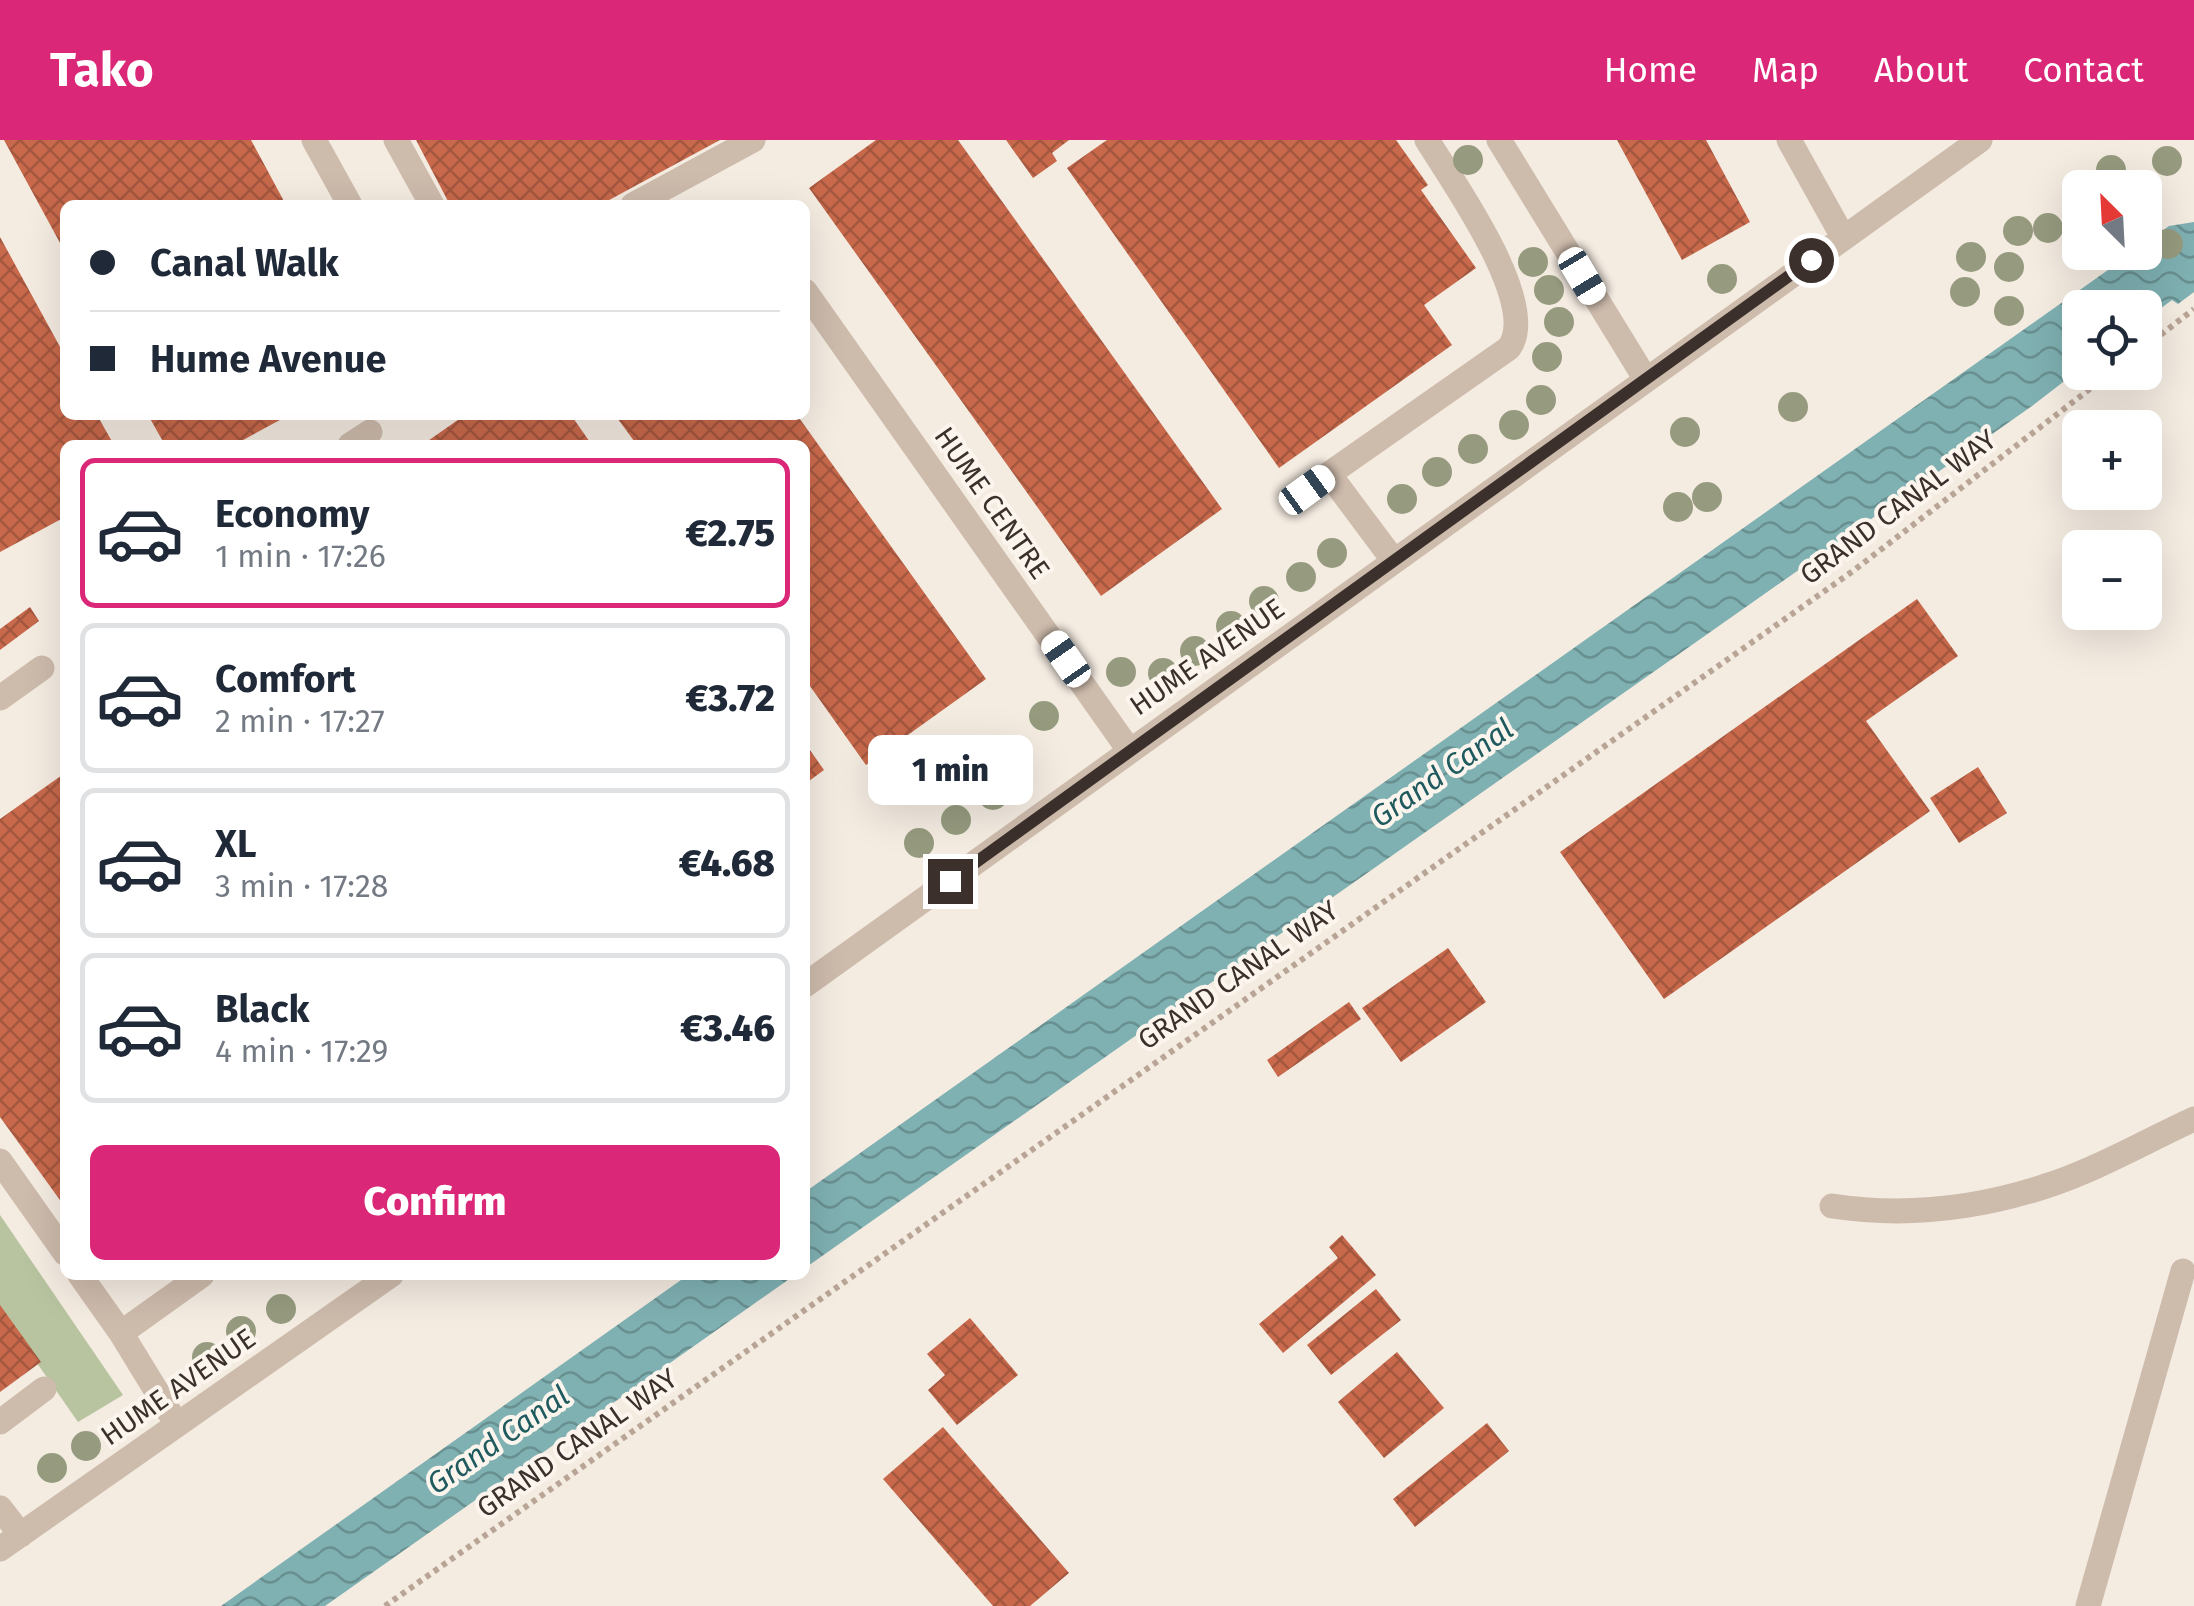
<!DOCTYPE html>
<html lang="en">
<head>
<meta charset="utf-8">
<style>
  :root { --surface:#fff; --page:#f2f2f3; --text:#1f2937; --muted:#747a83; --line:#e0e1e3; --accent:#db2777 }
  body { margin:0; font-family:"Fira Sans",sans-serif; background:var(--page); color:var(--text); height:100vh; display:flex; flex-direction:column; font-size:38px; white-space:nowrap }
  * { box-sizing:border-box; margin:0 }
  p { font-size:32px; color:var(--muted) }
  .icon { flex:none; width:55px; height:55px; fill:none; stroke:currentColor; stroke-width:2; stroke-linecap:round; stroke-linejoin:round }
  .map { position:relative; flex:1; overflow:hidden }
  .sheet { position:absolute; left:60px; top:300px; width:750px; height:840px; display:flex; flex-direction:column; background:var(--surface); border-radius:15px; box-shadow:0 10px 40px #0002 }
  .sheet>* { flex:none }
  .guide { position:absolute; left:60px; top:60px; width:750px; height:220px; border-radius:15px; box-shadow:0 10px 40px #0002; display:grid; align-content:center; height:220px; padding:0 30px; background:var(--surface) }
  .needle { width:65px; rotate:336deg }
  .controls { position:absolute; left:2062px; top:30px; display:grid; gap:20px }
  .controls a { display:grid; place-items:center; width:100px; height:100px; border-radius:15px; background:var(--surface); box-shadow:0 10px 40px #0002; font-size:50px }
  .end { position:absolute; width:45px; height:45px; margin:-22px; border:12px solid #3b302b; background:#fff; box-shadow:0 0 0 5px #fff }
  .from { border-radius:50% }
  .bubble { position:absolute; height:70px; border-radius:15px; background:var(--surface); box-shadow:0 10px 40px #0002; font-size:32px; font-weight:800; line-height:70px; text-align:center }
  .car { position:absolute; width:30px; height:60px; margin:-30px -15px; border-radius:12px; box-shadow:0 0 8px 2px #0007; background:linear-gradient(#fff 24%,#345 0 40%,#fff 0 76%,#345 0 86%,#fff 0) }
  .guide b { display:flex; align-items:center; gap:35px; height:95px; font-size:38px }
  .guide b+b { border-top:2px solid var(--line) }
  .guide i { width:25px; height:25px; background:var(--text) }
  ul { padding:18px 0 0; list-style:none }
  li { display:flex; align-items:center; gap:30px; height:150px; margin:0 20px 15px; padding:0 10px; border:5px solid var(--line); border-radius:15px }
  li div { flex:1 }
  li b { display:block; font-size:38px }
  li em { font-style:normal; font-weight:800 }
  li.selected { border-color:var(--accent) }
  li>.icon { width:90px; height:90px; stroke-width:1.5 }
  .button { display:flex; gap:20px; margin-top:auto; padding:20px 30px }
  .button a { flex:1; height:115px; border-radius:15px; background:var(--accent); color:#fff; font-size:40px; font-weight:800; line-height:115px; text-align:center }
  header { display:flex; align-items:center; gap:60px; box-sizing:border-box; height:140px; padding:0 50px; background:var(--accent); color:#fff }
  header strong { font-size:48px }
  nav { display:flex; gap:55px; margin-inline-start:auto; font-size:35px }
  .map>svg:first-child { display:block }
  .green { fill:#b8c4a0 }
  .water { fill:url(#water-waves) }
  .building { fill:url(#building-cross-hatch) }
  .lines { fill:none; stroke-linecap:round; stroke-linejoin:round }
  .path { stroke:#b9a596; stroke-width:6; stroke-dasharray:5 5; stroke-linecap:butt }
  .minor { stroke:#cdbbac; stroke-width:25 }
  .tree { fill:#969b7f }
  .route { stroke:#3b302b; stroke-width:12 }
  .labels { text-anchor:middle; dominant-baseline:central; stroke-width:8; stroke-linejoin:round; paint-order:stroke }
  .street-label { font-size:28px; fill:#3b302b; stroke:#fbf5ee }
  .water-label { font-size:30px; font-style:italic; fill:#1f5a5e; stroke:#fbf5ee }
</style>
</head>
<body>
<header>
<strong>Tako</strong>
<nav><a>Home</a><a>Map</a><a>About</a><a>Contact</a></nav>
</header>
<div class="map">
<svg width="2194" height="1466" viewBox="0 0 2194 1466">
  <defs>
    <pattern id="water-waves" width="16" height="10" patternUnits="userSpaceOnUse" patternTransform="scale(2.5)"><rect width="16" height="10" fill="#7fb0b2"/><path d="M0 5q4-4 8 0t8 0" fill="none" stroke="#699091"/></pattern>
    <pattern id="building-cross-hatch" width="8" height="8" patternUnits="userSpaceOnUse" patternTransform="scale(2.5)"><rect width="8" height="8" fill="#c8694b"/><path d="M0 0l8 8M0 8l8-8" fill="none" stroke="#a4573f"/></pattern>
  </defs>
  <rect width="100%" height="100%" fill="#f4ebe1"/>
  <!-- green -->
  <path class="green" d="M0,1075l123,180 -45,27 -78,-112z"/>
  <!-- water -->
  <path class="water" d="M2194,82v70l-16,12 -6,-4 -27,20v-12h-65v61l-48,37 -1227,862v-76l1327,-939 13,-1v-9l24,-17z
    M688,1135h107l-470,331h-104z"/>
  <!-- building -->
  <path class="building" d="M4,0h247l35,65h-221v47z
    M416,0h304l-120,65h-150z
    M876,0h82l264,369 -121,87 -292,-408z
    M1006,0h63l-17,13 5,8 -24,17z
    M1107,0h289l32,45 -7,5 55,78 -52,37 28,40 -173,123 -212,-300z
    M1617,0h89l44,82 -68,38z
    M0,97l65,119v59h32l17,30h-49v72l-65,35z
    M148,275h141l-55,30h-69z
    M465,275h106l21,30h-170z
    M615,275h182l189,264 -120,86 -61,-86v-234h-168z
    M1917,459l41,57 -92,65 64,90 -266,188 -104,-147z
    M30,467l9,14 -39,29v-21z
    M805,603l19,27 -19,14z
    M1978,627l29,46 -48,30 -29,-45z
    M65,633v434l-65,-90v-298z
    M1448,808l38,54 -85,60 -39,-54z
    M1349,862l12,17 -83,58 -11,-17z
    M1342,1095l34,40 -93,78 -24,-29 79,-66 -9,-11z
    M1376,1149l25,31 -70,55 -24,-30z
    M0,1165l41,57 -41,30z
    M970,1178l48,57 -61,50 -29,-35 17,-15 -18,-21z
    M1397,1212l47,56 -60,50 -46,-56z
    M1487,1283l22,28 -94,76 -22,-28z
    M943,1287l126,146 -39,33h-37l-110,-127z"/>
  <g class="lines">
    <!-- path -->
    <path class="path" d="M2145,207l49,-38
      M385,1466l1468,-1035 259,-199"/>
    <!-- minor -->
    <path class="minor" d="M314,0l36,65
      M396,0l36,65
      M1499,0l146,238
      M1789,0l54,97
      M633,65l120,-65
      M805,151l324,459
      M350,305l20,-13
      M1307,350l22,-16
      M1394,421l-65,-87 180,-126c32,-44 -57,-167 -82,-208
      M0,558l42,-30
      M805,845l1175,-845
      M0,1021l65,92
      M1832,1066c72,11 144,3 214,-20 50,-16 100,-45 148,-67
      M80,1135l41,58 55,90
      M121,1193l81,-58
      M0,1282l44,-33
      M0,1368l21,27
      M0,1409l391,-274
      M2088,1466l95,-335"/>
  </g>
  <!-- trees -->
  <g class="tree">
    <circle cx="1468" cy="20" r="15"/>
    <circle cx="2167" cy="21" r="15"/>
    <circle cx="2111" cy="30" r="15"/>
    <circle cx="2048" cy="88" r="15"/>
    <circle cx="2018" cy="91" r="15"/>
    <circle cx="2168" cy="104" r="15"/>
    <circle cx="1971" cy="117" r="15"/>
    <circle cx="1533" cy="122" r="15"/>
    <circle cx="2009" cy="127" r="15"/>
    <circle cx="1722" cy="139" r="15"/>
    <circle cx="1549" cy="150" r="15"/>
    <circle cx="1965" cy="152" r="15"/>
    <circle cx="2009" cy="171" r="15"/>
    <circle cx="1559" cy="182" r="15"/>
    <circle cx="1547" cy="217" r="15"/>
    <circle cx="1541" cy="260" r="15"/>
    <circle cx="1793" cy="267" r="15"/>
    <circle cx="1514" cy="285" r="15"/>
    <circle cx="1685" cy="292" r="15"/>
    <circle cx="1473" cy="309" r="15"/>
    <circle cx="1437" cy="332" r="15"/>
    <circle cx="1707" cy="357" r="15"/>
    <circle cx="1402" cy="359" r="15"/>
    <circle cx="1678" cy="367" r="15"/>
    <circle cx="1332" cy="413" r="15"/>
    <circle cx="1301" cy="437" r="15"/>
    <circle cx="1264" cy="461" r="15"/>
    <circle cx="1231" cy="486" r="15"/>
    <circle cx="1195" cy="511" r="15"/>
    <circle cx="1121" cy="532" r="15"/>
    <circle cx="1163" cy="533" r="15"/>
    <circle cx="1044" cy="576" r="15"/>
    <circle cx="993" cy="655" r="15"/>
    <circle cx="956" cy="680" r="15"/>
    <circle cx="919" cy="703" r="15"/>
    <circle cx="281" cy="1169" r="15"/>
    <circle cx="241" cy="1191" r="15"/>
    <circle cx="207" cy="1217" r="15"/>
    <circle cx="86" cy="1306" r="15"/>
    <circle cx="52" cy="1328" r="15"/>
  </g>
  <g class="lines">
    <!-- route -->
    <path class="route" d="M950,741l861,-621"/>
  </g>
  <g class="labels">
    <!-- street labels -->
    <g class="street-label">
      <text transform="translate(992 363) rotate(55)">HUME CENTRE</text>
      <text transform="translate(1898 367) rotate(-37)">GRAND CANAL WAY</text>
      <text transform="translate(1207 517) rotate(-35)">HUME AVENUE</text>
      <text transform="translate(1238 835) rotate(-35)">GRAND CANAL WAY</text>
      <text transform="translate(178 1247) rotate(-35)">HUME AVENUE</text>
      <text transform="translate(577 1303) rotate(-35)">GRAND CANAL WAY</text>
    </g>
    <!-- water labels -->
    <g class="water-label">
      <text transform="translate(1442 633) rotate(-35)">Grand Canal</text>
      <text transform="translate(498 1300) rotate(-35)">Grand Canal</text>
    </g>
  </g>
</svg>
<div class="controls">
<a><svg class="needle" viewBox="-14 -14 28 28"><path d="M0-13l5 13h-10z" fill="#e53935"/><path d="M0 13l5-13h-10z" fill="#747a83"/></svg></a>
<a><svg class="icon" aria-label="locate" viewBox="0 0 24 24"><circle cx="12" cy="12" r="6"/><path d="M12 2v4M12 18v4M2 12h4M18 12h4"/></svg></a>
<a>+</a>
<a>−</a>
</div>
<i class="end from" style="left:1811px;top:120px"></i>
<i class="end" style="left:950px;top:741px"></i>
<div class="bubble" style="left:868px;top:595px;width:165px">1 min</div>
<i class="car" style="left:1582px;top:136px;rotate:149deg"></i>
<i class="car" style="left:1307px;top:350px;rotate:54deg"></i>
<i class="car" style="left:1066px;top:519px;rotate:325deg"></i>
<div class="guide">
<b><i class="from"></i>Canal Walk</b>
<b><i></i>Hume Avenue</b>
</div>
<section class="sheet">
<ul>
<li class="selected"><svg class="icon" aria-label="car" viewBox="0 0 24 24"><path d="M5 17H2v-5l4-1 3-4h7l3 4 3 1v5h-3M9 17h6M6 11h13"/><circle cx="7" cy="17" r="2"/><circle cx="17" cy="17" r="2"/></svg><div><b>Economy</b><p>1 min · 17:26</p></div><em>€2.75</em></li>
<li><svg class="icon" aria-label="car" viewBox="0 0 24 24"><path d="M5 17H2v-5l4-1 3-4h7l3 4 3 1v5h-3M9 17h6M6 11h13"/><circle cx="7" cy="17" r="2"/><circle cx="17" cy="17" r="2"/></svg><div><b>Comfort</b><p>2 min · 17:27</p></div><em>€3.72</em></li>
<li><svg class="icon" aria-label="car" viewBox="0 0 24 24"><path d="M5 17H2v-5l4-1 3-4h7l3 4 3 1v5h-3M9 17h6M6 11h13"/><circle cx="7" cy="17" r="2"/><circle cx="17" cy="17" r="2"/></svg><div><b>XL</b><p>3 min · 17:28</p></div><em>€4.68</em></li>
<li><svg class="icon" aria-label="car" viewBox="0 0 24 24"><path d="M5 17H2v-5l4-1 3-4h7l3 4 3 1v5h-3M9 17h6M6 11h13"/><circle cx="7" cy="17" r="2"/><circle cx="17" cy="17" r="2"/></svg><div><b>Black</b><p>4 min · 17:29</p></div><em>€3.46</em></li>
</ul>
<div class="button"><a>Confirm</a></div>
</section>
</div>
</body>
</html>
